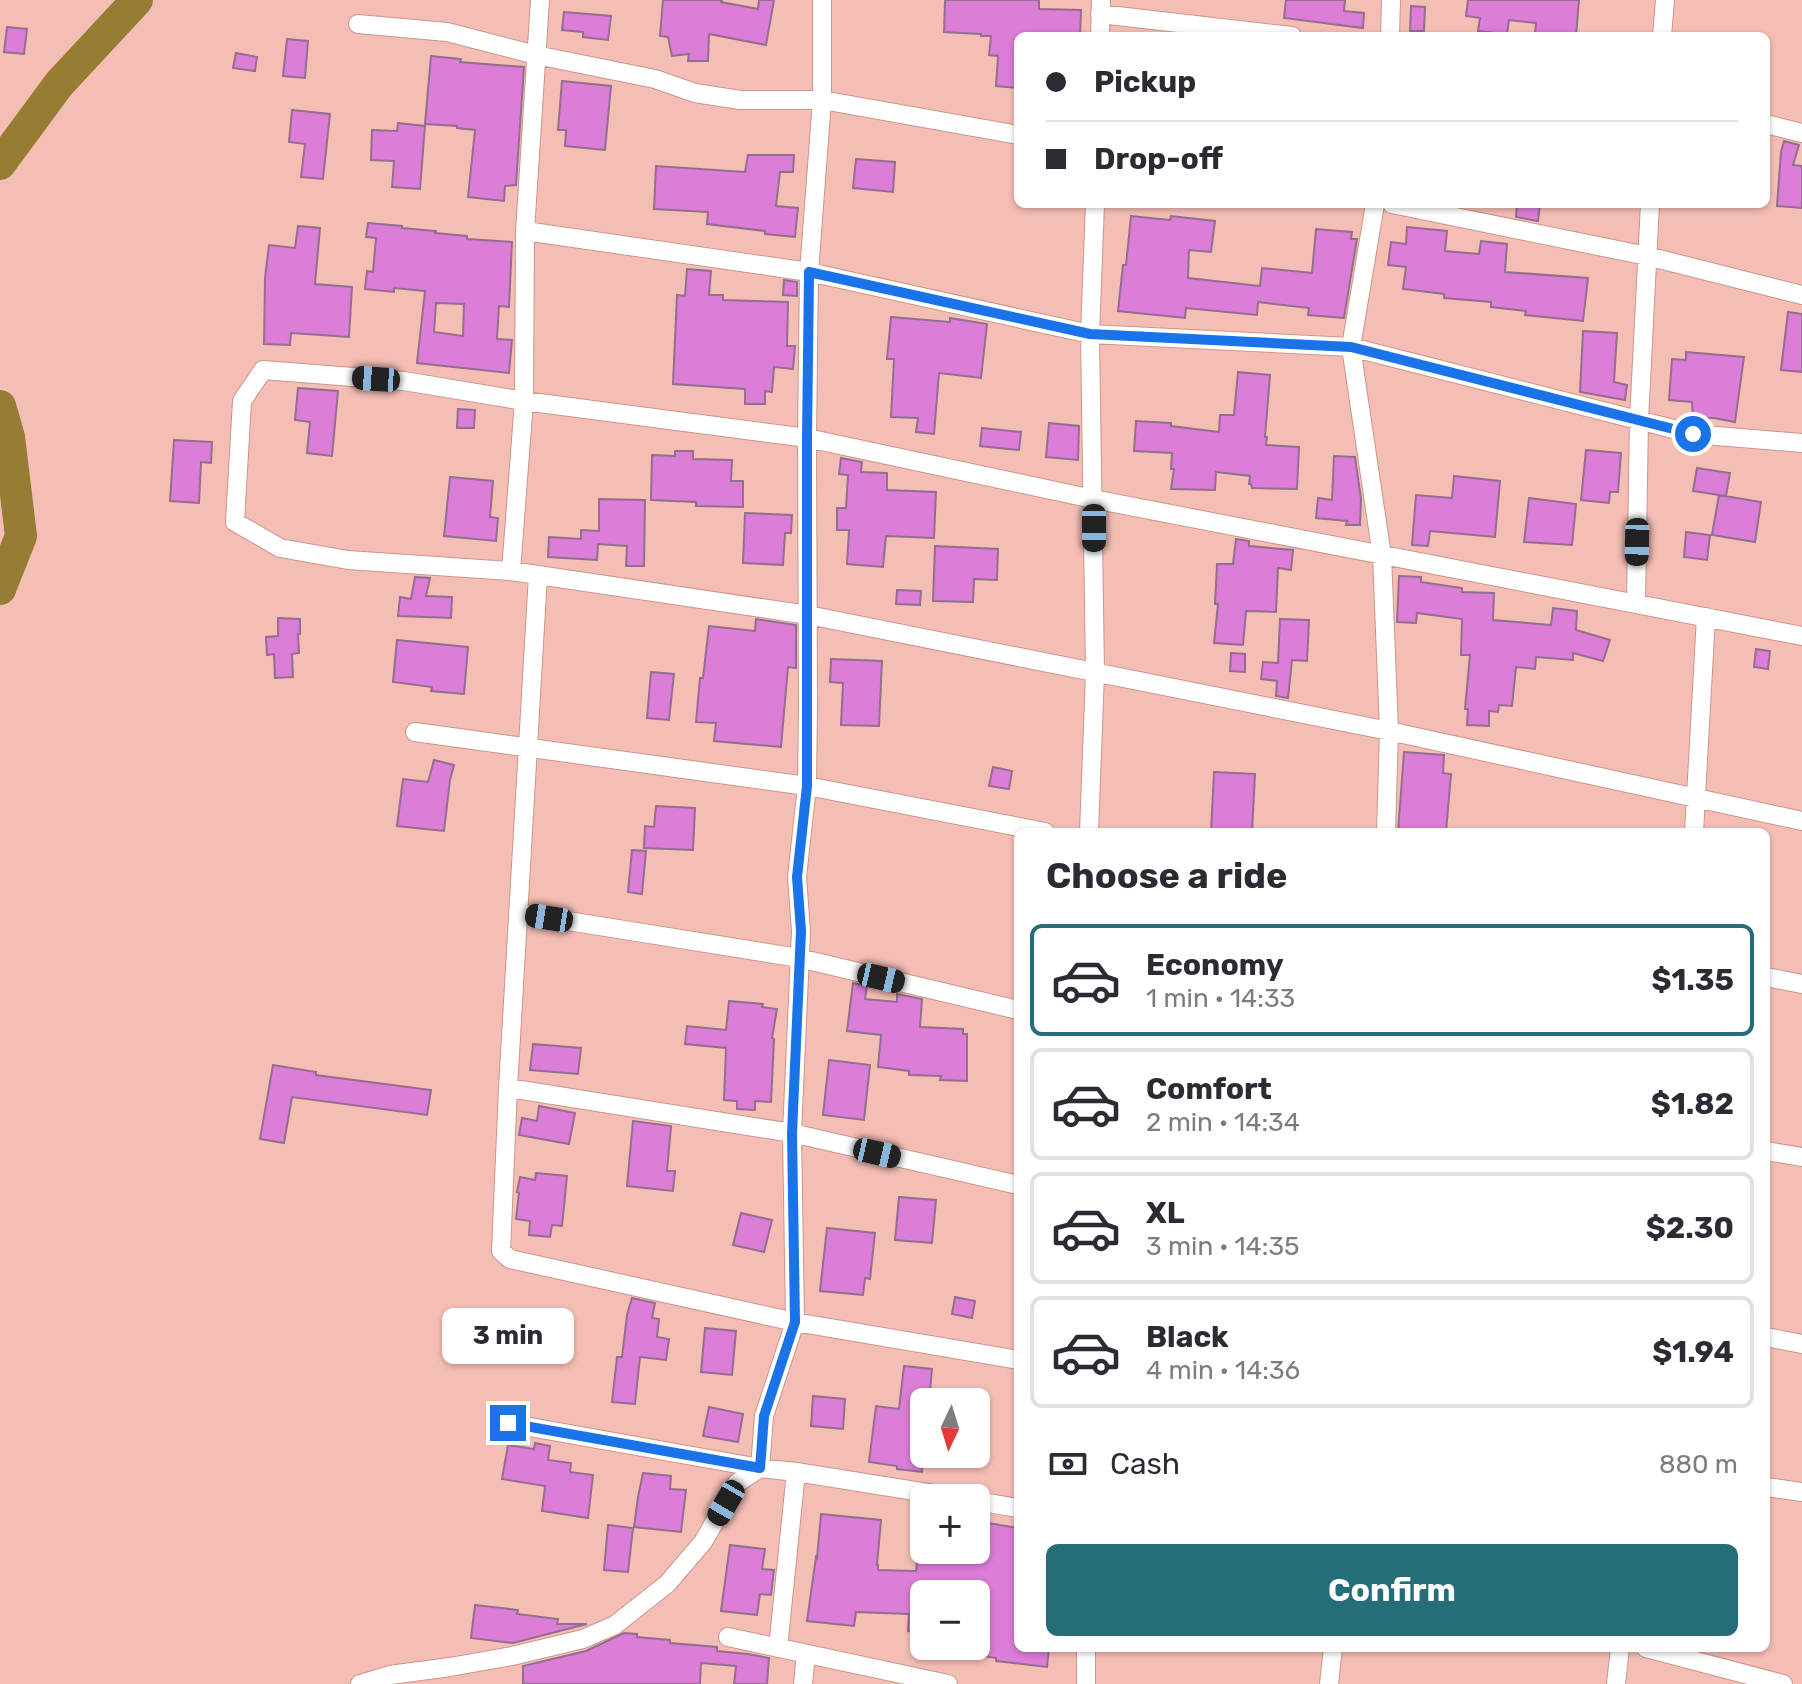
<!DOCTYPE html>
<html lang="en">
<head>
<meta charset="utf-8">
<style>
  :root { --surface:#fff; --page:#f7f7f7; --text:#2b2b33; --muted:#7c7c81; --line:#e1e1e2; --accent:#256e78 }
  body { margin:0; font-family:Rubik,sans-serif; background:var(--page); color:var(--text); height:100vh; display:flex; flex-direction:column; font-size:30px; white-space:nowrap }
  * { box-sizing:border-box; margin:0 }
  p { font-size:26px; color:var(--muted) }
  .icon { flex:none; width:44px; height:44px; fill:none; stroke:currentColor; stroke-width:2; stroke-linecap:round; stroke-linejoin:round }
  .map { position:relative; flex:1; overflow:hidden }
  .panel { position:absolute; left:1014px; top:828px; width:756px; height:824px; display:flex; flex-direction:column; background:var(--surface); border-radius:12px; box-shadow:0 2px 6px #0004 }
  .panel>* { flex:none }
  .banner { position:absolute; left:1014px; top:32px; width:756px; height:176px; border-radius:12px; box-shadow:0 2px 6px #0004; display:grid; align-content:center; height:176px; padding:0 32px; background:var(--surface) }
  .needle { width:52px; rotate:184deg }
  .buttons { position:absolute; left:910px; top:1388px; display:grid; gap:16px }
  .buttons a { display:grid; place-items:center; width:80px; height:80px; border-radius:12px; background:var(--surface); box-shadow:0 2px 6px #0004; font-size:40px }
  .end { position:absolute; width:36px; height:36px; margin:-18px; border:10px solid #1a73e8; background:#fff; box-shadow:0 0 0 4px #fff }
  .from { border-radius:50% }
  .bubble { position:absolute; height:56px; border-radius:12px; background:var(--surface); box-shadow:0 2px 6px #0004; font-size:26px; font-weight:700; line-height:56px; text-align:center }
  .car { position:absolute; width:24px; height:48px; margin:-24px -12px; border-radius:10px; box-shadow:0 0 6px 2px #0007; background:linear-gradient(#222 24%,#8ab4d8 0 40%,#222 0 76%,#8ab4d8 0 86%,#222 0) }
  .banner b { display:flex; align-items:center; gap:28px; height:76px; font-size:30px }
  .banner b+b { border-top:2px solid var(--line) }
  .banner i { width:20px; height:20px; background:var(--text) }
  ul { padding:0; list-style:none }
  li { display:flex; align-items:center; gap:24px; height:112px; margin:0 16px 12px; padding:0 16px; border:4px solid var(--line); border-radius:12px }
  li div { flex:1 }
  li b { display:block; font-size:30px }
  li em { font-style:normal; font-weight:700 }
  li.active { border-color:var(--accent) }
  li>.icon { width:72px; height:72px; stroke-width:1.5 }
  h2 { padding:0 32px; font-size:36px; line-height:96px }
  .pay { display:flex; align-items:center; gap:20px; height:88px; padding:0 32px; font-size:30px }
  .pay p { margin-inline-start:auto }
  .button { display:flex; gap:16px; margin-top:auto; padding:16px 32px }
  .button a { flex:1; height:92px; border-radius:12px; background:var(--accent); color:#fff; font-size:32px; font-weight:700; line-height:92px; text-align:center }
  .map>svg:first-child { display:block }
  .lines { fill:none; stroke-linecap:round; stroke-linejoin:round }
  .river { stroke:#977c33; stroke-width:32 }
  .building { fill:#dc7dd7; stroke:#926e8f; stroke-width:2; fill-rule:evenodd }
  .street-casing { stroke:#ca968d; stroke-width:20 }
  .street { stroke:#fff; stroke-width:18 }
  .route { stroke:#1a73e8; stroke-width:10 }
</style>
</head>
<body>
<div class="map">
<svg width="1802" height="1684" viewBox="0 0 1802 1684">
  <rect width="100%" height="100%" fill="#f5beb5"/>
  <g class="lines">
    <!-- river -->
    <path class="river" d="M0,164l59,-80 78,-84
      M0,406l9,31 12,99 -21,53"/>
  </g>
  <!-- building -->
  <path class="building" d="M663,0h59l-1,2 37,7 1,-9h15l-8,45 -57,-11 -1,27h-20l1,-7 -17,2 -4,-19 -8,-1z
    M945,0h94v9l42,1 -1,26h-62v52l-22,-2 2,-30 -9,-1 2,-19h-10v-2l-37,-2z
    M1286,0h59l-1,11 20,2 -1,15 -79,-10z
    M1468,0h111l-3,36 -41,-2 1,-11 -27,-3 -2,14 -29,-3 2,-13 -14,-2z
    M1411,6l14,1 -1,24h-14z
    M564,12l47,4 -3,24 -25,-3v-5l-21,-2z
    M7,27l20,2 -3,25 -20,-2z
    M287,39l21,2 -3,37 -22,-2z
    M236,53l21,4 -2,14 -22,-3z
    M431,56l30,3 -1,3 64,5 -8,118 -11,1 -1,15 -36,-4 7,-67 -18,-2v-2l-32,-2z
    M562,81l49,5 -6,64 -40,-4 1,-16h-8z
    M292,110l38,4 -7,65 -22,-2 4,-33 -16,-2z
    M398,123l27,3 -5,63 -28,-2 2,-26 -23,-1 1,-30 25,1z
    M1784,141l15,4 -6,20 9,1v42l-25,-2 4,-54z
    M748,155h46l-1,17h-13l-4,34 22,2 -3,29 -30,-3v-3l-58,-7 1,-12 -54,-3 2,-43 89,6z
    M856,159l39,3 -2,30 -40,-4z
    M1517,204h23l-2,17 -22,-4z
    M1131,216l39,4 1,-4 44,5 -4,31 -22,-2 -1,28 72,8 2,-18 50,5 4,-44 36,3 -1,7h6l-13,79 -36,-3 1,-7 -51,-6 -1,13 -71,-7 -1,10 -67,-7 5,-46h3z
    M368,223l34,3v2l34,3 -1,2 32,3v3l45,3 -3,65 -10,-1 -2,33 15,1 -3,33 -92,-10 8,-72 -31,-3v4l-29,-3 2,-18 6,1 3,-34 -10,-1zM436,303l28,1 -1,32 -29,-4z
    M298,226l22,2 -5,56 37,3 -3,50 -58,-4 -1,12 -26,-1 1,-66 4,-33 26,3z
    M1407,227l40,4 -2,20 34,3 2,-13 26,3 -2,28 83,6 -5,43 -58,-6 1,-4 -35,-4v-5l-47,-4v-4l-41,-5 3,-22 -18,-2 3,-23 15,2z
    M687,269l24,2 -2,24h14v5l65,2 -1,44h8l-2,23 -19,-2 -2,25 -7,-1v13h-20v-15l-72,-5 4,-89 8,1z
    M784,280l13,2v14l-14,-1z
    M1788,312l14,2v58l-21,-2z
    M891,317l59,5v-4l37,6 -6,54 -42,-5 -5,61 -18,-2 2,-14 -27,-1 3,-58h-7z
    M1583,331l34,2 -3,49 13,3 -2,15 -45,-8z
    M1686,352l58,5 -9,65 -21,-4h-21l-1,-16 -23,-2 3,-41 14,1z
    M1238,372l32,3 -5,62h2l-1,8 33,2 -2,42 -45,-1 -1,-4h-2l1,-8 -34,-4 -1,18 -44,-1 3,-20h-3l1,-16 -38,-2 2,-30 35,2v3l48,6 1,-17h14z
    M298,388l40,3 -6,65 -25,-3 3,-31 -15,-2z
    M458,409l17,1 -1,18h-17z
    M1049,423l30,3 -1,34 -32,-3z
    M982,428l39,4 -2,18 -39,-4z
    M174,440l38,2 -1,21 -10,-1 -2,41 -29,-2z
    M1586,450l35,3 -3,39h-8l-1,11 -28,-3z
    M675,451h18v8l39,1 -1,21h12v26l-47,-1v-4l-45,-2 1,-45 23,1z
    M1334,456l21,1 6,42 -1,26h-14l1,-4 -31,-3 2,-20 14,2z
    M841,458l21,4 -1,10 26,1v17l49,2 -2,46 -48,-2 -3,31 -36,-3 2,-34h-12v-22h9l2,-33 -9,-1z
    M1697,468l33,5 -4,23 -33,-5z
    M1454,476l46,5 -5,56 -65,-6 -2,15 -16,-1 4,-50 36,3z
    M450,477l43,4 -3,36 8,1 -2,23 -52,-5z
    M1719,495l42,7 -6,40 -43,-7z
    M1529,498l47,6 -4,41 -48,-3z
    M599,499l46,1 -1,66h-18l1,-20 -29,-2 -1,16 -49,-3 1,-20 32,2v-9l18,1z
    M745,513l47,2 -1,18h-6l-2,32 -40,-2z
    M1686,532l24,3 -3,25 -23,-3z
    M1236,539l13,2v5l44,4 -2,20 -13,-2 -2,44 -30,-1 -3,34 -29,-2 4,-39h-3l2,-40h16z
    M935,546l63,3 -1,31 -23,-1 -1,23 -40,-1z
    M1399,576l22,1v5l41,6v4l32,1 -1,27 58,5 2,-17 24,3 -1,19 34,10 -7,21 -30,-8v7l-37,-3 -1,12 -19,-2 -4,39 -13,-1 -1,7 -9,-1v15l-22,-1 1,-16h-3l5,-54h-9l1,-36 -45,-6 -1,10 -19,-1z
    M415,577l15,1 -4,18 26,1 -1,21 -53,-2 2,-19 11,2z
    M897,590l24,1 -1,14 -24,-1z
    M278,618l22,1v15h-2l1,19 -7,1 1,23 -18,1 -1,-24 -7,1 -1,-18 12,-1z
    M756,619l40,6v43l-8,-1 -7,80 -67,-6 2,-18 -20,-1 4,-44h3l6,-52 46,5z
    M1280,619l29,1 -2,41 -15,-1 -4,38 -12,-2 1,-15 -16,-2 2,-17 15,1z
    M397,640l71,7 -4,47 -33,-3 1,-4 -39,-5z
    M1756,649l14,2 -2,18 -14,-2z
    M1231,653l14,1v18l-15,-1z
    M831,659l51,2 -3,65 -38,-1 2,-42 -13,-1z
    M651,672l23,2 -5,46 -22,-2z
    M1404,752l40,3 -1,18 8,1 -5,58h-48z
    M434,760l20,5 -4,15 -6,51 -47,-5 6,-47 25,3z
    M993,767l19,4 -3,18 -20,-3z
    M1214,772l41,2 -3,58h-41z
    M656,806l39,2 -2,42 -49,-2 1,-22 9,1z
    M632,850l14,1 -4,43 -14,-2z
    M853,983l14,3 -2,13 32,3v-8l25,5 -2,28 43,2v5h4v47l-27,-1 1,-4 -32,-1v-4l-31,-4 3,-32 -34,-4z
    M729,1001l34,3 -1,3 15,2 -5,29 2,1 -3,63 -16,-1v9l-18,-1v-8l-13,-1 2,-52 -41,-4 2,-18 39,4z
    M533,1044l48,4 -3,26 -48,-4z
    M829,1060l41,5 -6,55 -41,-5z
    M273,1065l43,7v3l115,15 -4,25 -135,-18 -8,46 -24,-4z
    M539,1106l36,7 -6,31 -50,-9 3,-17 15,3z
    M633,1121l38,5 -4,45h8l-2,20 -46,-5z
    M536,1173l31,3 -5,50 -10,-1 -2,12 -21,-2 1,-14 -14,-2 3,-26 -2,-1 3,-15 15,3z
    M899,1197l37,3 -4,43 -37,-3z
    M741,1213l31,7 -8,32 -31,-7z
    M827,1228l48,5 -5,46 -5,-1 -2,17 -43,-4z
    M955,1297l20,4 -3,17 -20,-4z
    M632,1298l23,5 -3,15 7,1 -2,18 12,2 -3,21 -26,-3 -5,47 -23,-2 5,-45h5l5,-42z
    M705,1328l31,3 -4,44 -31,-3z
    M904,1366l28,3 -3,33h-5l-2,70 -25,-3v-3l-28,-4 7,-56 23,3z
    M813,1396l32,3 -2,30 -32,-3z
    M709,1407l34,7 -5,28 -35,-6z
    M535,1443l15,3 -2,14 23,3 -1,9 23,3 -5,43 -46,-7 3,-25 -43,-7 6,-34 26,4z
    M643,1473l28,3 -1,13 16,1 -5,42 -47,-5 4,-30z
    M821,1514l60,6 -4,45h1v5l38,1 2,-21h58v-29l42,7v120h31l-2,19 -51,-6v-3l-20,-3v-61h-52v39l-16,-2 1,-17 -53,-2 -2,14 -47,-5 9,-64 1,1z
    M608,1525l25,3 -5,44 -24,-2z
    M730,1545l35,4 -3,20 12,1 -3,25 -11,-1 -3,21 -36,-4z
    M475,1605l43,5 -1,4 41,5 -1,5h30l-74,19 -42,-5z
    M624,1633l13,1v3l33,3v3l47,4v4l31,3 21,4 -2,26h-33l2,-18 -35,-3 -1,21h-177v-18l63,-15z"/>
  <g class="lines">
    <!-- street casing -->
    <g class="street-casing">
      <path id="street" d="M540,0l-15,231 -1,170 283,37 286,61 709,137
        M1100,14l192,22
        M358,24l89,8 89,23 119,24 40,14 45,7h82l196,35
        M1100,36l1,-36
        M1390,36l1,-36
        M1662,36l3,-36
        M1766,124l36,9
        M1375,204l-24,143 31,209 7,175 -3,101
        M1392,204l255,52 155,39
        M525,231l284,41 281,62 261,13 342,87 109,9
        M511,571l13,-170 -120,-20 -141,-11 -21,31 -7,121 45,26 68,12 163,11 297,44 581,116 413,90
        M538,575l-30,513 -7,163 9,8 285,63 223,38
        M1636,603l3,-183 11,-216
        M415,732l392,54 238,46
        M1089,832l6,-159 -5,-339 5,-130
        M1694,832l12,-215
        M518,913l281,45 219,52
        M1766,977l36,7
        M508,1088l284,45 226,52
        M1766,1151l36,6
        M1766,1337l36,7
        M508,1423l252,45 36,4 163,26
        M1766,1487l36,5
        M976,1501l42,7
        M728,1637l220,47
        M778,1648l18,-176
        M1646,1648l137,36
        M360,1684l30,-9 60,-8 62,-11 71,-17 32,-14 52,-41 36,-42 34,-59 23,-15 4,-52 31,-94 -3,-189 9,-202 -4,-54 10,-91 1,-80 -1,-268 2,-166 13,-172v-100
        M803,1684l3,-30
        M1086,1684v-36
        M1329,1684l4,-36
        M1616,1684l4,-36"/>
    </g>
    <!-- street -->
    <use href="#street" class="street"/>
  </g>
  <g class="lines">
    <!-- route -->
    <path class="route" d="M508,1423l252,45 4,-52 31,-94 -3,-189 9,-202 -4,-54 10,-91v-348l2,-166 281,62 261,13 342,87"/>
  </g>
</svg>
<div class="buttons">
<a><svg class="needle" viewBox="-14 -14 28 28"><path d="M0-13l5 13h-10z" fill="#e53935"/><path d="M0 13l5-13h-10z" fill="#7c7c81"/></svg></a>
<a>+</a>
<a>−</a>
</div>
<i class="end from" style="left:1693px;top:434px"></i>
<i class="end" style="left:508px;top:1423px"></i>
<div class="bubble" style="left:442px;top:1308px;width:132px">3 min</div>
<i class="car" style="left:376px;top:379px;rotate:274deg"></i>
<i class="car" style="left:1094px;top:528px;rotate:180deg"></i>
<i class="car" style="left:1637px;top:542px;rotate:181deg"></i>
<i class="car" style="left:549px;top:918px;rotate:279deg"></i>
<i class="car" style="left:881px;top:978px;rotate:103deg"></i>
<i class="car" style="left:877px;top:1153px;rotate:103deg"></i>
<i class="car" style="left:726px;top:1503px;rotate:210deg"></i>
<div class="banner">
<b><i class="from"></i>Pickup</b>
<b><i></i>Drop-off</b>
</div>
<section class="panel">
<h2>Choose a ride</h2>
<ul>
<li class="active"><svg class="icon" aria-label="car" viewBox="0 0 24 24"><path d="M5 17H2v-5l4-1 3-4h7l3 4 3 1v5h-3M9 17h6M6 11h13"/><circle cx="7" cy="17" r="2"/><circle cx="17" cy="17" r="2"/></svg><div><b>Economy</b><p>1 min · 14:33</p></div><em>$1.35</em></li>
<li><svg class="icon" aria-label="car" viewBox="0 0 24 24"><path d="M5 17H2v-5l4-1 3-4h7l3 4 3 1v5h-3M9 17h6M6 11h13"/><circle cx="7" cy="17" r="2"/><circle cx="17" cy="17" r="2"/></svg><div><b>Comfort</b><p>2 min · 14:34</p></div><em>$1.82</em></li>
<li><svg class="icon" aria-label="car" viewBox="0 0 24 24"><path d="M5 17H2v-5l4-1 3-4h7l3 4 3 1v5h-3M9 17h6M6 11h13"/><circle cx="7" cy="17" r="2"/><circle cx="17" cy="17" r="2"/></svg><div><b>XL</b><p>3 min · 14:35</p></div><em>$2.30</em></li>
<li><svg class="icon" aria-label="car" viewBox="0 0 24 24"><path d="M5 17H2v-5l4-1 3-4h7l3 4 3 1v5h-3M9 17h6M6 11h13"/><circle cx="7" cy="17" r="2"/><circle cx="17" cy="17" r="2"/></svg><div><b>Black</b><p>4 min · 14:36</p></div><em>$1.94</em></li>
</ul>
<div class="pay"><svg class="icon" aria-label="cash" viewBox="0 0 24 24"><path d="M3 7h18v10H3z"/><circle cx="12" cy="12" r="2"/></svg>Cash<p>880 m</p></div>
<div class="button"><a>Confirm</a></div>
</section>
</div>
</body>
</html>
